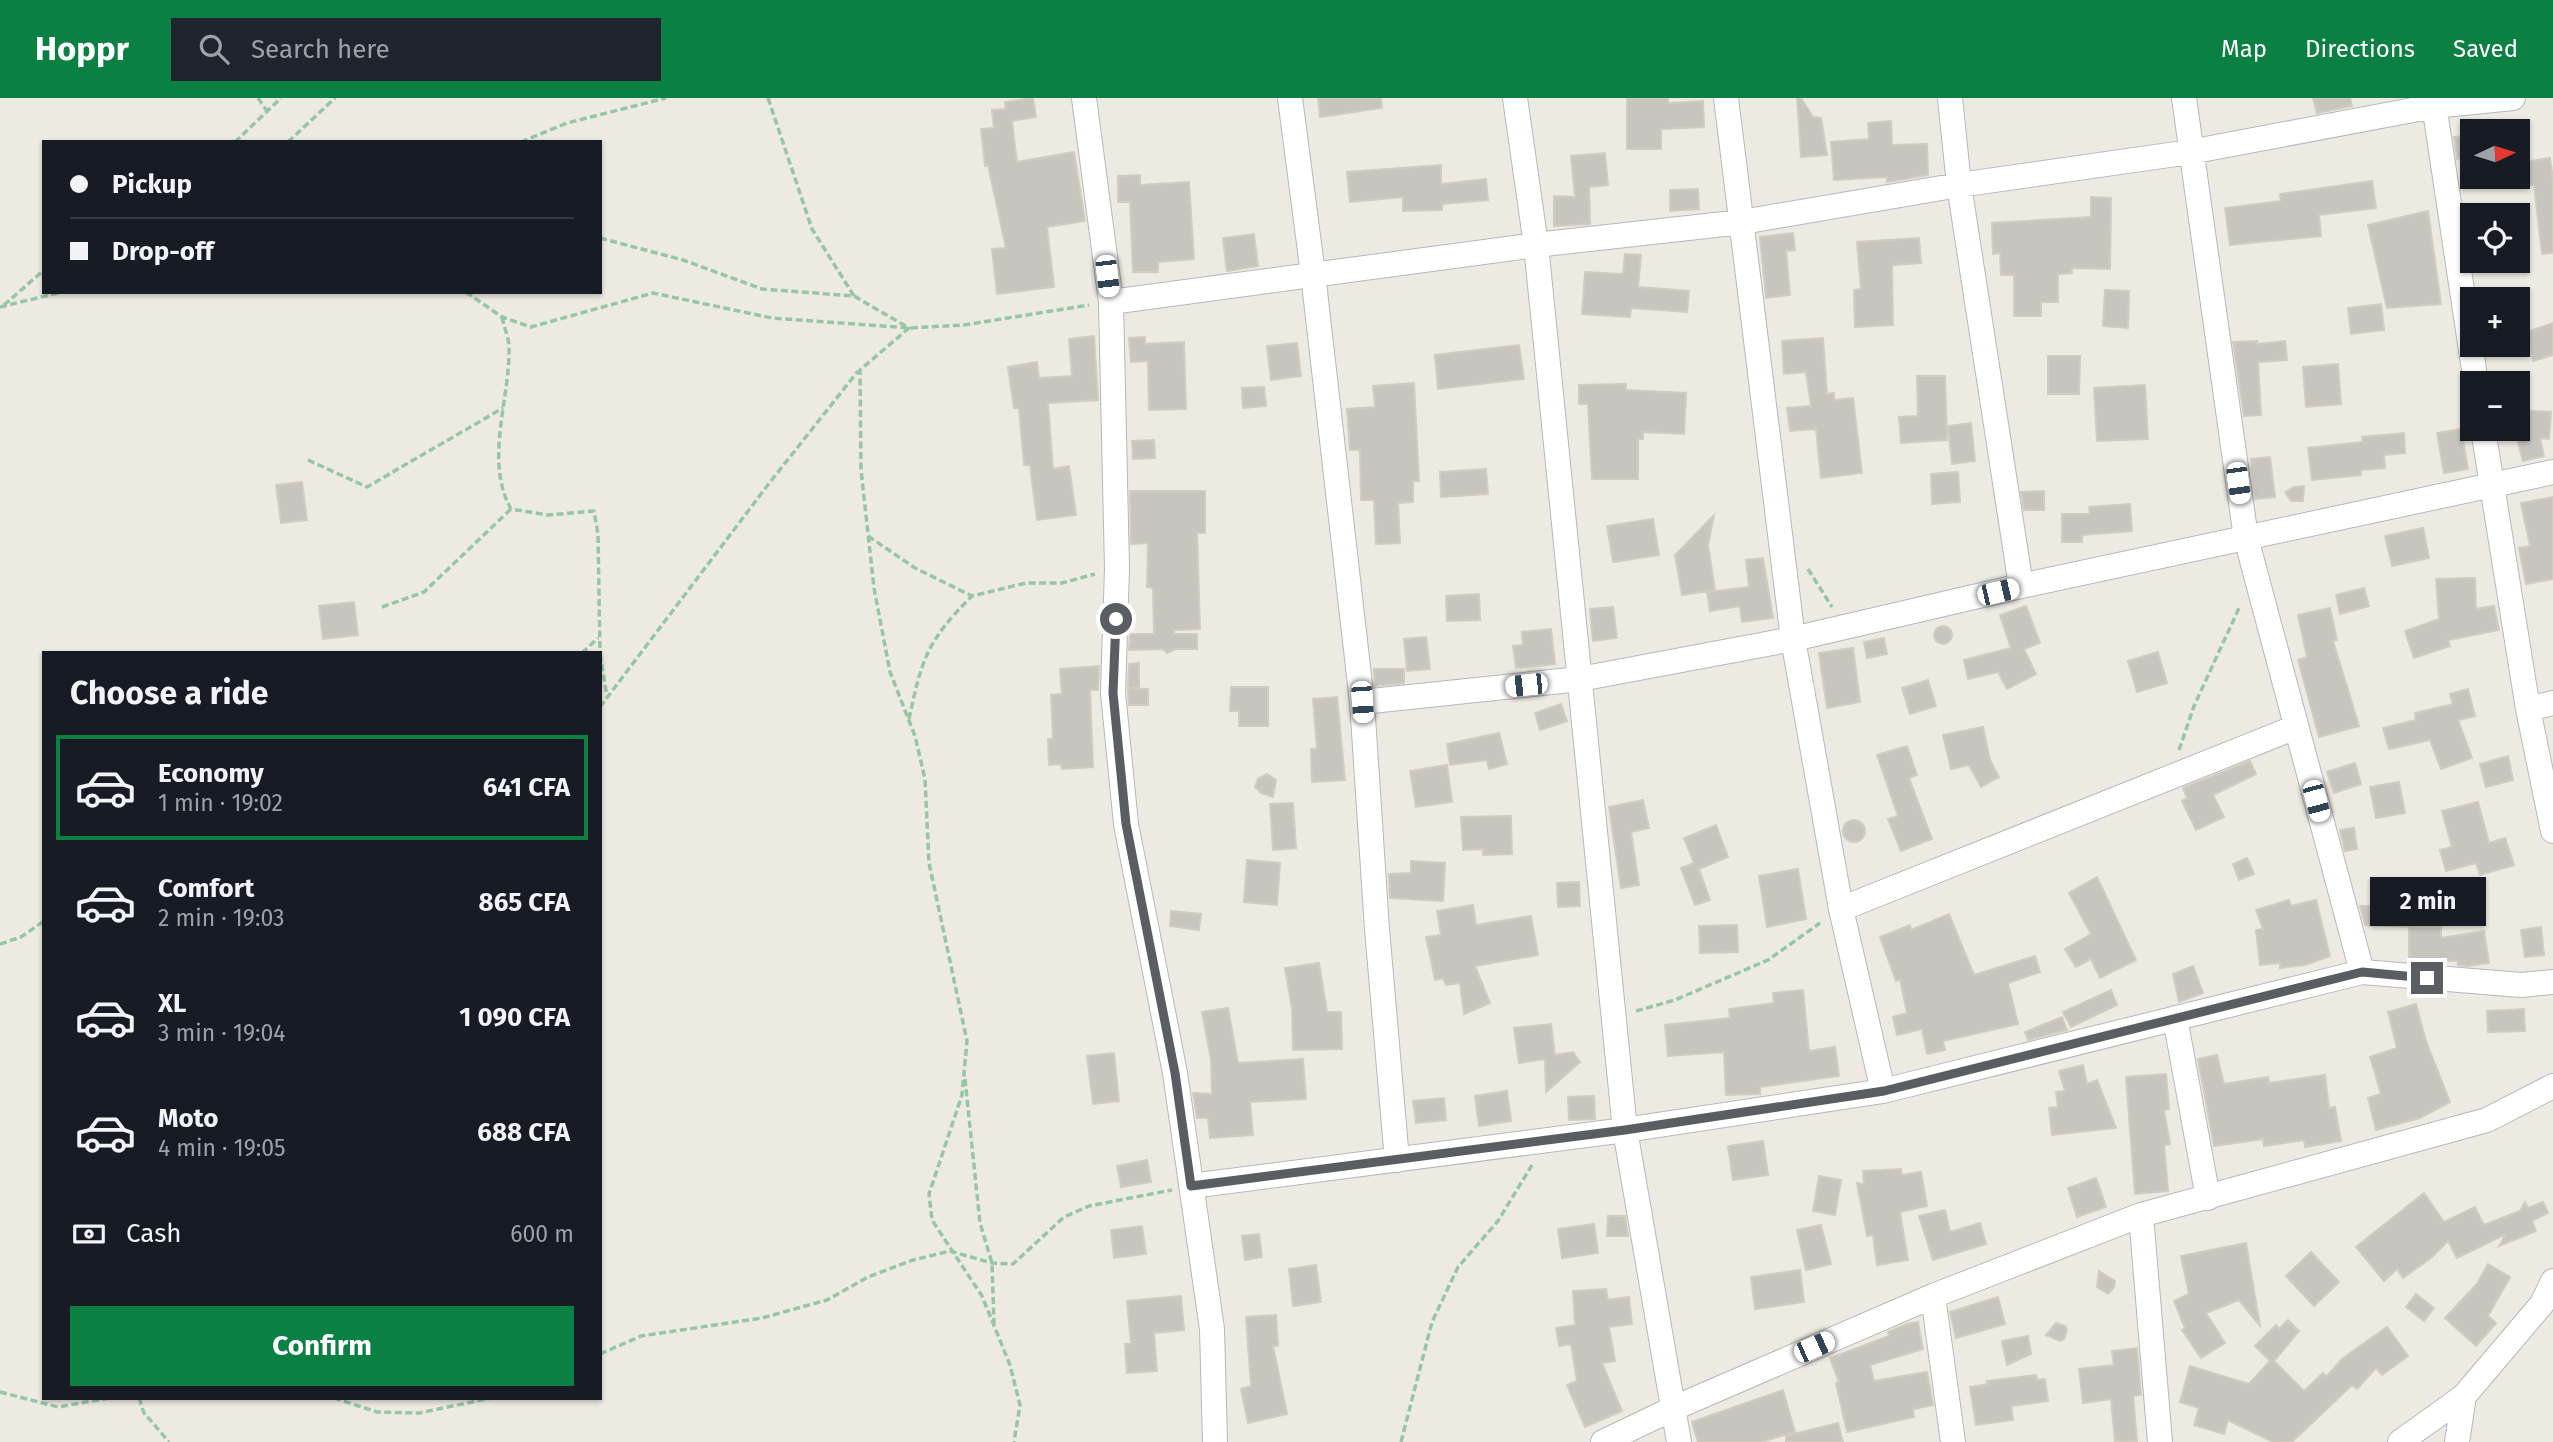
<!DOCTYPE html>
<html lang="en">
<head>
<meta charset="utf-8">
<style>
  :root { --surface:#171b24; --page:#20242c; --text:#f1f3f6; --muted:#9ea1a6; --line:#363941; --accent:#0b8043 }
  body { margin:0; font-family:"Fira Sans",sans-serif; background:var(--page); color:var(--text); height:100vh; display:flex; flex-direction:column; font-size:26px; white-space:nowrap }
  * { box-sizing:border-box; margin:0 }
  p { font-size:23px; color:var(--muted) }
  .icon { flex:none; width:38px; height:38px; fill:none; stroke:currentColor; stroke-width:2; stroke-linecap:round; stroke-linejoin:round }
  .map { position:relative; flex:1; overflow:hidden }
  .side { position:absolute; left:42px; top:553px; width:560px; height:749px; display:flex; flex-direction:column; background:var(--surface); border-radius:0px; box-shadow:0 2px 5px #0004 }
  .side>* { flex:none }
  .guide { position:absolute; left:42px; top:42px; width:560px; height:154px; border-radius:0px; box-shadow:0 2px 5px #0004; display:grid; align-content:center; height:154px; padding:0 28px; background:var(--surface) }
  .needle { width:46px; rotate:86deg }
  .buttons { position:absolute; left:2460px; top:21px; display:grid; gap:14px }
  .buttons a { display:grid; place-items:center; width:70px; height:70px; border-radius:0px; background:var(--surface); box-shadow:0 2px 5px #0004; font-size:35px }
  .end { position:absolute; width:32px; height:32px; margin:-16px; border:9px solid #5a5e63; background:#fff; box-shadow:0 0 0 4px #fff }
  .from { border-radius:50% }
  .bubble { position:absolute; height:49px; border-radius:0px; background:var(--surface); box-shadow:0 2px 5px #0004; font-size:23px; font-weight:700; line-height:49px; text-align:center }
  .car { position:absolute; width:21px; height:42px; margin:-21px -10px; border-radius:9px; box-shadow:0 0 5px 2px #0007; background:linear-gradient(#fff 24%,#345 0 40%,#fff 0 76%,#345 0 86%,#fff 0) }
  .guide b { display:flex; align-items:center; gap:24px; height:66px; font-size:26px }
  .guide b+b { border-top:2px solid var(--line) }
  .guide i { width:18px; height:18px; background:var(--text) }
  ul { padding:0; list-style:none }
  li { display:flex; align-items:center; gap:21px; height:105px; margin:0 14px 10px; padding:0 14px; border:4px solid transparent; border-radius:0px }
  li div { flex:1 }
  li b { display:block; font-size:26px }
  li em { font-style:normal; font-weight:700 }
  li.active { border-color:var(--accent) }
  li>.icon { width:63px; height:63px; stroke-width:1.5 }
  h2 { padding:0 28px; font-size:32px; line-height:84px }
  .pay { display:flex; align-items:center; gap:18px; height:77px; padding:0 28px; font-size:26px }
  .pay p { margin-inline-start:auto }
  .button { display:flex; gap:14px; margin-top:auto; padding:14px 28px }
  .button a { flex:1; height:80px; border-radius:0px; background:var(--accent); color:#fff; font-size:28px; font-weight:700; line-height:80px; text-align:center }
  header { display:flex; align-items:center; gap:42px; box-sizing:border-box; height:98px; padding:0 35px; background:var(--accent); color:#fff }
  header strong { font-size:33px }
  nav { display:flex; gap:38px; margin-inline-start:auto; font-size:24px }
  .search { width:490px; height:63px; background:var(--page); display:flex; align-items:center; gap:18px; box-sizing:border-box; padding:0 24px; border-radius:0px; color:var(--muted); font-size:26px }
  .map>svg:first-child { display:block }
  .building { fill:#c8c5bf; stroke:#d2ccc0; stroke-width:2 }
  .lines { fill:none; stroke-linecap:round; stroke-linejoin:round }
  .minor-casing { stroke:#b5b8bc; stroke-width:26 }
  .path { stroke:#97c6a4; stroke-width:3.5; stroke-dasharray:7 3.5; stroke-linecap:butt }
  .minor { stroke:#fff; stroke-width:24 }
  .route { stroke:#5a5e63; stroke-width:9 }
</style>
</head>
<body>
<header>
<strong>Hoppr</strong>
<div class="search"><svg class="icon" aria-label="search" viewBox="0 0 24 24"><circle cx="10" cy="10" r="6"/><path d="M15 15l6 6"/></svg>Search here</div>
<nav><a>Map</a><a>Directions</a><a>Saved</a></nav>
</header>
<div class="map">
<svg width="2553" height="1344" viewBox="0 0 2553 1344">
  <rect width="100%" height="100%" fill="#edeae2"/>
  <!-- building -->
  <path class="building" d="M1033,0l3,19 -24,4 5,41 57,-10 11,69 -38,6 7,60 -57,7 -5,-45 14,-1 -18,-83 -3,1 -4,-37 13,-1 -2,-18 14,-1 -1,-7z
    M1318,0h63l1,10 -62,9z
    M1627,0h41v5l35,-2 1,26 -43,2v20h-34z
    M1797,0h4l12,19 8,1 6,37 -26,2z
    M2313,0h37l2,8 -35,7z
    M1891,23l1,24 35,-1 1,31 -41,7v-5l-53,3 -3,-38 38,-3 -1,-16z
    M2473,37v21l-16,3 -3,-22z
    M1605,55l3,32 -19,2 1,37 -36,2v-30l21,1 -4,-41z
    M2550,60l3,21v74l-11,1 -8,-69 -11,1 -4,-23z
    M1441,67v19l45,-5 2,21 -46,4v6l-39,1v-14l-53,5 -3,-30z
    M1140,77v10l49,-3 5,77 -36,3v10h-25l-3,-70h-12v-26z
    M2372,83l4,27 -57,7 2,21 -91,9 -5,-37 56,-7 -1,-7z
    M1698,91l1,20 -29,2v-21z
    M2091,99l20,1 -1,71 -39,-1 1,5 -14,1v28h-17v14h-27v-41h-13l-1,-22 -7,1 -1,-31 99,-6z
    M2428,113l13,93 -54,4 -19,-83z
    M1793,135l2,17 -9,1 4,44 -24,3 -6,-61z
    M1254,136l4,32 -31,5 -4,-33z
    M1919,140l2,25 -29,2 1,60 -38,2 -1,-37 7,-1 -4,-47z
    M1625,156l16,1 -3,32 51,4 -2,21 -56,-4 -1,9 -48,-3 3,-42 38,2z
    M2105,192l24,1 -1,37 -25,-2z
    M2381,206l3,26 -33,4 -3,-26z
    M2553,225v32l-20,6 -9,-28z
    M1094,238l4,64 -50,3 5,66 16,-3 7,49 -39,5 -7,-55h-6l-5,-57h-5l-6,-41 29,-5 2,16 33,-2 -3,-37z
    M1145,239v7l39,-2 2,67 -37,1 -1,-49 -17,1 -2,-24z
    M1823,240l4,56 7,-1v7l19,-2 9,75 -41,5 -5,-49 -26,2 -3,-23 24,-2 -5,-34 -22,2 -2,-33z
    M2257,243v3l28,-3 2,19 -29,2 3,53 -17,1 -11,-74z
    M1297,245l4,33 -30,4 -4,-34z
    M1519,247l5,34 -86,10 -3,-34z
    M2048,258h32l-1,38h-31z
    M2338,266l3,40 -35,3 -3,-40z
    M1917,278h28l2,64 -46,3 -2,-26 19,-1z
    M1414,285l5,98h-6v21l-15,1 2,40 -24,1 -2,-44h-13l-1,-50h-10l-3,-41 28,-2 -2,-21z
    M1626,286v6l60,3 -2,41 -41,-2v7h-5v40h-46l-4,-75h-9v-19z
    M2145,287l3,54 -51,2 -3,-53z
    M1264,289l2,19 -23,2 -1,-20z
    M2519,312l32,2 -2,27 -9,-1 4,18 -21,5 -6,-22z
    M1971,325l4,38 -23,3 -4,-38z
    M2461,331l7,40 -24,4 -7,-40z
    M2404,335l1,20 -21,2 1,13 -24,2v5l-49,5 -4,-32 55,-6 -1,-5z
    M1154,342l1,18 -22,1 -1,-18z
    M2270,359l5,40 -19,2 -5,-40z
    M1486,371l2,25 -47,3 -1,-25z
    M1958,374l2,30 -28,2 -1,-30z
    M302,384l5,38 -26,3 -5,-38z
    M2304,388l-1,15h-12l-6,-9 9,-5z
    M1130,393h75v42h-8l3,96 -26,1v4h23v15h-22l-8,4 -4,-4 -34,1 1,-16h24l-1,-46 -6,-1 1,-44 -17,1z
    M2044,393v19h-20l-3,-18z
    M2553,399v82l-27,5 -7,-36 11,-2 -9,-43z
    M2130,406l2,27 -50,4v7h-20v-28h28l-1,-7z
    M1714,417l-6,30 7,45 -33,5 -7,-40z
    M1653,421l6,36 -46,7 -6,-36z
    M2423,430l6,30 -37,8 -7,-30z
    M1763,460l10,60 -31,4 -2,-16 -30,5 -3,-19 42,-5 -3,-27z
    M2475,480l1,31 18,-3 5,24 -51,10 2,6 -36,12 -9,-27 34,-12 -3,-40z
    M2364,490l5,18 -29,8 -4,-19z
    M1479,496l1,26 -33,1 -1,-25z
    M354,504l4,33 -35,4 -4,-33z
    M2026,508l14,37 -16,6 12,25 -29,15 -9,-17 -30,7 -4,-19 47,-12 -11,-33z
    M1613,509l4,31 -24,3 -3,-32z
    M2330,510l7,32 -4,1 26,85 -40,11 -21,-77 9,-3 -9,-42z
    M1934 537a9 9 0 1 1 18 0a9 9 0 1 1-18 0Z
    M1551,531l4,35 -39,4 -3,-22 10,-1 -1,-13z
    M1426,539l4,32 -23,2 -3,-32z
    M1884,540l3,16 -20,4 -3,-16z
    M1853,550l7,54 -33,6 -8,-55z
    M2158,554l9,31 -30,9 -9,-31z
    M1139,565v24l-11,1 1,-24z
    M1099,568l-1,24h-8l3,77 -31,2 -1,-5 -12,1 -1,-26h5l-2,-44 11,-1 -2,-25z
    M1374,571h30v14l-29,3z
    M1928,582l8,26 -26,8 -8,-26z
    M1231,589h37v39h-29v-15h-9z
    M1128,591h20v16h-19z
    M2468,591l7,27 -17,4 14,38 -31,11 -11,-29 -41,9 -6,-21 33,-8 -1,-7 38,-9 -3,-10z
    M1337,599l8,83 -33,2 -1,-33h6l-4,-50z
    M1561,606l6,17 -27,9 -5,-17z
    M1983,629l7,33 9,17 -18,10 -12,-22 -18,4 -8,-34z
    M1499,635l8,31 -18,5 -2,-9 -37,5 -3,-21z
    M1907,648l10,29 -8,3 23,61 -31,12 -13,-32 10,-3 -21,-61z
    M2508,658l5,24 -27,7 -6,-23z
    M2250,663l6,13 -43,21 11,22 -28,13 -14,-29 5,-3 -4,-10z
    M2355,665l6,21 -27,9 -7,-21z
    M1447,667l5,37 -36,5 -6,-36z
    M1267,676l9,6 -3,17 -12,-4 -6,-6 3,-8z
    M2399,684l6,31 -29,5 -6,-31z
    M1643,702l6,28 -18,4 8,53 -18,3 -12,-81z
    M2478,704l11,41 16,-5 9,27 -34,10 -4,-12 -30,8 -6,-21 12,-3 -10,-36z
    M1293,705l3,45 -23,2 -3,-46z
    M1511,718l1,38 -29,1v-6l-20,1 -2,-33z
    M1843 733a11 11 0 1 1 22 0a11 11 0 1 1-22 0Z
    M1716,727l12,32 -29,12 11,31 -15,5 -14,-37 13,-5 -10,-25z
    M2354,730l3,21 -12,2 -5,-21z
    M2247,760l7,16 -15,6 -6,-16z
    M1247,762l33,3 -3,42 -33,-3z
    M1411,763l34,2 -2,38 -53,-3 -1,-24 22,-1z
    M1798,771l8,50 -39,8 -8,-51z
    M2097,779l39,83 -36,18 -9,-19 -15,8 -11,-18 26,-15 -22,-41z
    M1579,784l1,24 -22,1 -1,-24z
    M2289,802l2,6 25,-6 14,56 -25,9 -25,3v-5l-20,2 -4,-35 7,-1 -7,-19z
    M1473,807l3,20 55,-9 7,39 -63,11 15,37 -26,11 -4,-31 -14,2 -3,-7 -8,2 -9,-43 15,-2 -4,-24z
    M2415,807l1,22 -51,-2 -5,-19z
    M1171,813l30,3 -2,16 -29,-4z
    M1949,816l25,61 61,-19 5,16 -32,11 10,41 -75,17 2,9 -18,4 -5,-25 -25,6 -4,-18 14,-4 -7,-34 -4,2 -16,-44 30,-12 1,5z
    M1737,827l1,27 -38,1 -1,-27z
    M2409,829h32v11l43,-7 5,32 -21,3 -10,-1v-4l-49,-1z
    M2541,829l3,28 -19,2 -4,-27z
    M1319,865l8,49h14l1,37 -49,1 -1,-42 -7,-40z
    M2193,868l10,27 -24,9 -6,-28z
    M1803,892l6,61 26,-4 4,29 -79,11v7l-34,1 -2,-43 -56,4 -3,-31 65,-7 -1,-9 45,-6 -1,-10z
    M2111,892l6,15 -46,22 -8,-15z
    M2416,906l10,37 24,61 -30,16 -44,12 -8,-32 13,-4 -11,-37 27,-9 -9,-36z
    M1228,910l10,55 65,-4 3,40 -56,3 3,33 -43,3 -2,-20h-11l-4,-25 19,1 -1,-34 -9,-48z
    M2524,911l1,22 -37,1 -1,-21z
    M2062,919l5,13 -39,10 -3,-8z
    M1551,926l4,31 18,-3 7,10 -34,30 -1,-33 -26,4 -5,-35z
    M1114,955l5,48 -26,3 -6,-48z
    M2217,957l7,29 44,-7 1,6 56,-8 4,33 6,-1 6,34 -36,6 -1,-7 -40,6 -1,-7 -49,7 -16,-87z
    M2083,967l4,19 10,-4 19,48 -64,7 -3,-27 9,-1 -2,-15 9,-1 -6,-20z
    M2166,976l3,35 -5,1 6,34 -6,1 4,46 -33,3 -9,-117z
    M1507,993l4,30 -32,5 -4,-30z
    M1594,998l1,23 -26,1 -1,-23z
    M1444,1000l2,22 -30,3 -3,-22z
    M1763,1043l5,34 -35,5 -5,-34z
    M1147,1062l4,22 -30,5 -4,-21z
    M1901,1071l1,6 19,-3 6,34 -27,6 8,48 -31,5 -4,-30 -6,1 -10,-53 7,1 -1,-13z
    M1819,1078l22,4 -6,35 -22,-4z
    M2096,1080l10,29 -29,10 -9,-29z
    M2424,1095l20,29 31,-15 9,18 36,-14 5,-9 3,6 15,-6 5,11 -16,8 4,10 -37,15 7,-12 -49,24 -9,-17 -17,17 -28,20 -6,-9 -13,12 -28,-34z
    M1945,1112l5,22 30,-9 6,21 -53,16 -14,-44z
    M1608,1118h17l3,20h-21z
    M1594,1126l4,29 -36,5 -4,-29z
    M1821,1127l10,39 -25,6 -9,-40z
    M1142,1128l4,28 -32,4 -3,-28z
    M1259,1136l3,23 -17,3 -3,-24z
    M2246,1145l14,83 -21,-26 -33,13 19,30 -24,15 -19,-28 3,-2 -11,-27 15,-7 -8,-38z
    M2311,1154l28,30 -25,24 -28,-30z
    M2488,1166l22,13 -22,39 8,7 -20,23 -31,-28 32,-34z
    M1316,1167l5,37 -28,4 -4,-37z
    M1800,1172l4,32 -49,7 -4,-32z
    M2099,1173l16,10 -1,6 -6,7 -11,-7z
    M1606,1191l2,11 21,-3 3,27 -23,3 6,34 -13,2 20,48 -37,16 -18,-42 10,-4 -6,-37 -12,2 -3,-18 19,-3 -2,-34z
    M2416,1196l18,14 -10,13 -18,-14z
    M1181,1198l3,34 -30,3 3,38 -30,2 -2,-29h6l-4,-43z
    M1998,1199l7,27 -49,14 -6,-26z
    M1276,1217l2,31h-5l14,68 -39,9 -7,-34 10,-3 -5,-69z
    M2288,1222l11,11 -25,30 30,30 19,-18 3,4 16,-18 45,-32 21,29 -26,19 -6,-7 -19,21 -5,-4 -60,57h-19l-45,-22 -4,14 -30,-9 5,-17 -19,-6 10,-36 59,18 21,-23 -15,-15 21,-21 3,4z
    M1918,1224l5,27 -53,16 4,16 53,-9 6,33 -20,4 1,8 -67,15 -11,-49 3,-1 -9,-24 59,-22 -1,-4 19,-8z
    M2056,1225l9,3 2,4 -3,9 -4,2 -14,-6z
    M2028,1238l3,18 -24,11 -5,-24z
    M2137,1250l4,47 -8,1 4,45 -22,1 -4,-43 -28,4 -4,-34 35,-4 -2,-14z
    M2036,1277l1,5 8,-1 3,22 -37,5 2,14 -37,5 -6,-38 18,-3 -1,-3z
    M1783,1292l12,42 -34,10h-63l-6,-20z
    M1838,1325l5,19h-57v-6z"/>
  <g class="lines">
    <!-- minor casing -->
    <g class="minor-casing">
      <path id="minor" d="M1084,0l27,204 6,267 -4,124 13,131 49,249 37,256 3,113
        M1290,0l23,176 49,428 15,227 20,231
        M1515,0l21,147 89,885 54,312
        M1726,0l67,541 48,270 42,182
        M1950,0l9,87 62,401
        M2184,0l62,440 116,434 159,13 32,-3
        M2433,0l43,285
        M1111,204l425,-57 206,-23 217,-37 231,-33 244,-46 79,-8
        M2483,331l45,280 25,122
        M1362,604l218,-23 213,-40 228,-53 532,-114
        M2528,611l25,-6
        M1841,811l455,-182
        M2175,920l33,180
        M1191,1088l434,-56 258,-39 479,-119
        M2141,1117l19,227
        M1933,1198l20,146
        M1603,1344l69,-33 261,-113 208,-81 346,-95 66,-34
        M2400,1344l64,-46
        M2457,1344l7,-46 78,-92 11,-23"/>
    </g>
    <!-- path -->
    <path class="path" d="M258,0l9,13
      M768,0l44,131 42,67
      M235,44l46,-44
      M288,44l47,-44
      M521,44l46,-19 99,-25
      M600,140l83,22 79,29 92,7 55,32 -49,42 1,100 13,118 16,84 25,64 10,43 4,84 38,178 -5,54 -33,99 3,26 50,76 28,69 10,40 -6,37
      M466,194l36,25 29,10 122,-34 119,25 137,10 55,-3 125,-20
      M4,207l40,-35
      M0,209l62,-15
      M502,219c2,10 7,21 7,31 1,52 -25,113 2,161l37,6 46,-4 4,23 2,119
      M308,362l59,27 136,-79
      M868,438l47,32 57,28 54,-13h36l33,-9
      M1808,471l24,38
      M382,509l42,-15 87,-83
      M582,555l16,-15
      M600,556l7,43
      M600,609l167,-221 91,-115
      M909,621c13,-61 18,-78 63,-123
      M2179,652l15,-44 46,-100
      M0,846l21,-7 23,-16
      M1636,913l39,-11 93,-40 52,-37
      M965,981l15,144 12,40 2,61
      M600,1256l41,-18 121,-18 65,-18 41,-23 45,-17 37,-9 42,12 21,1 51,-47 25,-11 83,-16
      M0,1294l58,15 51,-9
      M139,1300l5,15 25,29
      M334,1300l43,14 42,1 72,-15
      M1401,1344l31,-120 26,-55 40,-46 34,-56"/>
    <!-- minor -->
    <use href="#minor" class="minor"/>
  </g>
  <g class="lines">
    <!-- route -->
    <path class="route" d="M1116,521l-3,74 13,131 49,249 16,113 434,-56 259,-39 478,-119 65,6"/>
  </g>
</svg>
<div class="buttons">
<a><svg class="needle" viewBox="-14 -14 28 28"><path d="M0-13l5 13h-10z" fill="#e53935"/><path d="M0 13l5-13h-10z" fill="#9ea1a6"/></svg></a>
<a><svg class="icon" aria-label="locate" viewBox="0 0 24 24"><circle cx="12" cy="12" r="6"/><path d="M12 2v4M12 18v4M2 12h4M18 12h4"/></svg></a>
<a>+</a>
<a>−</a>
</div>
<i class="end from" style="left:1116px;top:521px"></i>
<i class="end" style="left:2427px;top:880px"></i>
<div class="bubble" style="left:2370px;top:779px;width:116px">2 min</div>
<i class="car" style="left:1107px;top:178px;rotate:173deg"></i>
<i class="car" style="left:2238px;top:385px;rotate:172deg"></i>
<i class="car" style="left:1998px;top:494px;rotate:77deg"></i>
<i class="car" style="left:1526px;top:587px;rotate:264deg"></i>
<i class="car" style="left:1362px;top:604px;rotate:176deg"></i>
<i class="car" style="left:2316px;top:703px;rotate:165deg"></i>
<i class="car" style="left:1814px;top:1249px;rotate:66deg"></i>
<div class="guide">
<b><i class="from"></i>Pickup</b>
<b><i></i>Drop-off</b>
</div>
<section class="side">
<h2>Choose a ride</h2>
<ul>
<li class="active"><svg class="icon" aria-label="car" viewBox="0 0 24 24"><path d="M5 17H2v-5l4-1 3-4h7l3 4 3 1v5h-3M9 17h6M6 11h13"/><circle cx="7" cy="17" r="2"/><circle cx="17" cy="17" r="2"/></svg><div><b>Economy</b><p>1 min · 19:02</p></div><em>641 CFA</em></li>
<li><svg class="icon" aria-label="car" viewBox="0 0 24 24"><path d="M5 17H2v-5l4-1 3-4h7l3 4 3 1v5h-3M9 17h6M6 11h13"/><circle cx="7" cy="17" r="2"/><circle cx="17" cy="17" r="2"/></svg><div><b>Comfort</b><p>2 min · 19:03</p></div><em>865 CFA</em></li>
<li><svg class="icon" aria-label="car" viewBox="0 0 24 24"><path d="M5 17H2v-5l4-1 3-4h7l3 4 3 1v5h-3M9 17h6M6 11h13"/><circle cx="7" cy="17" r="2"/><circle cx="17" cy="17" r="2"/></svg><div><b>XL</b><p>3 min · 19:04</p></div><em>1 090 CFA</em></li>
<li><svg class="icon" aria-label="car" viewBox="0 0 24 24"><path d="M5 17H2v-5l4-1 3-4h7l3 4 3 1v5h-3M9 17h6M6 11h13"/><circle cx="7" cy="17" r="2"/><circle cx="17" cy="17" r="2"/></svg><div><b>Moto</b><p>4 min · 19:05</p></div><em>688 CFA</em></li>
</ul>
<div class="pay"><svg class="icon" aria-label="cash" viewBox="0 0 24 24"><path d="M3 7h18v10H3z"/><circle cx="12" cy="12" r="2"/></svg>Cash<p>600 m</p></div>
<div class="button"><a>Confirm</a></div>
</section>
</div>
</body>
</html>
